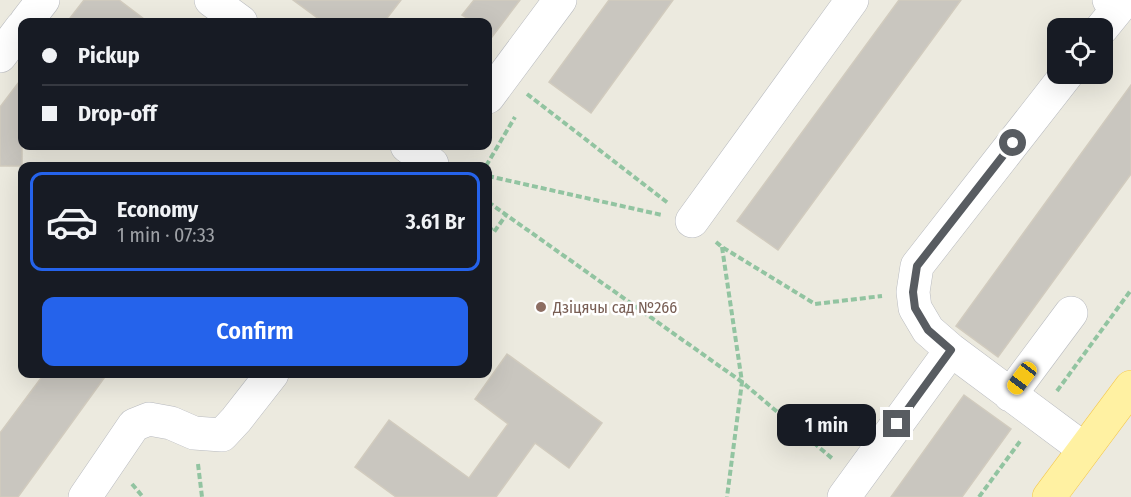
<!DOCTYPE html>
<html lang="en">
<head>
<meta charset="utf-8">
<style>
  :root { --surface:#171b24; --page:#242831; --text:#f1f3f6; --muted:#9ea1a6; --line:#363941; --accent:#2563eb }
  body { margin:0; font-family:"Fira Sans Condensed",sans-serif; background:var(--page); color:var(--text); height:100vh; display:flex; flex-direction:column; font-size:22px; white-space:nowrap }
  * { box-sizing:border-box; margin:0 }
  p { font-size:20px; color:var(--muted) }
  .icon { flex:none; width:33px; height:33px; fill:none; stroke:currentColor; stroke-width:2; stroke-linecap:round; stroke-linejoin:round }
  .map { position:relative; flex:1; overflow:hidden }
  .side { position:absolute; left:18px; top:162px; width:474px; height:216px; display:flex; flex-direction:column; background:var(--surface); border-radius:12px; box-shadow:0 6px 24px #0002 }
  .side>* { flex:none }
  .hud { position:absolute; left:18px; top:18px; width:474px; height:132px; border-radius:12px; box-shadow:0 6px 24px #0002; display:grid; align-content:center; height:132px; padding:0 24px; background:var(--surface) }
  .tools { position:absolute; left:1047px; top:18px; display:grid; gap:12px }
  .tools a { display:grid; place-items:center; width:66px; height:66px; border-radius:12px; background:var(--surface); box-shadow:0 6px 24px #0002; font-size:30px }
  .end { position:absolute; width:27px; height:27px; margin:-14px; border:8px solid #585c61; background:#fff; box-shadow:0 0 0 3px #fff }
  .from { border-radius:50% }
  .bubble { position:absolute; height:42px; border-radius:12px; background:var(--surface); box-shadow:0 6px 24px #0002; font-size:20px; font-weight:600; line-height:42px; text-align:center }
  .car { position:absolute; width:18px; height:36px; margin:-18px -9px; border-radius:8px; box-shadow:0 0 4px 2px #0007; background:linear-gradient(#f5c518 24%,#345 0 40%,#f5c518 0 76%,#345 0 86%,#f5c518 0) }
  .hud b { display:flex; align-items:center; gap:21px; height:57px; font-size:22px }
  .hud b+b { border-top:2px solid var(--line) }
  .hud i { width:15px; height:15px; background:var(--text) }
  ul { padding:10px 0 0; list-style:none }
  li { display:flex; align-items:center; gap:18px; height:99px; margin:0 12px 9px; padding:0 12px; border:3px solid transparent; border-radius:12px }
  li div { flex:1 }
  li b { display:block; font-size:22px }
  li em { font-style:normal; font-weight:600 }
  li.current { border-color:var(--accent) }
  li>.icon { width:54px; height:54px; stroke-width:1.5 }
  .button { display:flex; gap:12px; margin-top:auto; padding:12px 24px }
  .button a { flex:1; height:69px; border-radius:12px; background:var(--accent); color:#fff; font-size:24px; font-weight:600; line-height:69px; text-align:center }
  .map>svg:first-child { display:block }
  .building { fill:#c9c6bf; stroke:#d1cbbe; stroke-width:1.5 }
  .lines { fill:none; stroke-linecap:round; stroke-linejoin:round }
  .minor-casing { stroke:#b8babf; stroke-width:34 }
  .major-casing { stroke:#f5c950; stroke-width:34 }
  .path { stroke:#92c4a1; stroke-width:4; stroke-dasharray:6 3; stroke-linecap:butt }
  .minor { stroke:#fff; stroke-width:33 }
  .major { stroke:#fff1a2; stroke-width:33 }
  .route { stroke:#585c61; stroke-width:8 }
  .education-dot { fill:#8d6e63; stroke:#fff; stroke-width:2 }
  .labels { text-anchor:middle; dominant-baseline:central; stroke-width:5; stroke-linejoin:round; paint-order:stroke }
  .education-label { font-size:16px; fill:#785e54; stroke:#fff; text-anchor:start }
</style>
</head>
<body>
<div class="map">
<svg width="1131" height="497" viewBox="0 0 1131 497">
  <rect width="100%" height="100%" fill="#eceadf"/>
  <!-- building -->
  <path class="building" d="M84,0h35l29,22h-81z
    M293,0h108l-17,22h-61z
    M474,0h46l-28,37 -4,-3v-12h-15l-11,-7z
    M609,0h64l-82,113 -42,-31z
    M899,0h62l-183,250 -41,-29z
    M22,78v88h-22v-59z
    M1131,85v89l-133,183 -42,-31z
    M507,354l95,69 -33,45 -34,-25 -39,54h-100l-41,-30 34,-47 80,58 39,-54 -33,-25z
    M44,374h63l-89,123h-18v-64z
    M964,395l47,34 -49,68h-71z"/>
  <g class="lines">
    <!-- minor casing -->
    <g class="minor-casing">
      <path id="minor" d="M211,0l30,22
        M26,22l17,-22
        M1102,28l17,-21 -10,-7
        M0,56l22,-29
        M1067,74l-150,192 -4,26 2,16 13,22 23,20 133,99
        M488,97l72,-97
        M407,146l25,18
        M692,221l160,-221
        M1010,395l61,-82
        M85,497l49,-72 15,-6 22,4 23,10 28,2 14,-15 36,-46
        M844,497l107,-147"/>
    </g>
    <!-- major casing -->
    <g class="major-casing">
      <path id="major" d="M1049,497l82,-110"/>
    </g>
    <!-- path -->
    <path class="path" d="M527,94l141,109
      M486,166l29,-49
      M488,176l174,39
      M488,202l254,180 92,78
      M488,226l6,6 12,-17
      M716,242l6,5 93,57 67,-8
      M722,247l20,135 -15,115
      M1057,391l74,-101
      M198,464l4,33
      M132,484l11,13
      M979,497l42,-57"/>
    <!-- minor -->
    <use href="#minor" class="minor"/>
    <!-- major -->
    <use href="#major" class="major"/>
  </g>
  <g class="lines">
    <!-- route -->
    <path class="route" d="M897,424l54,-74 -23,-20 -13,-22 -2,-16 4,-26 96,-123"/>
  </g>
  <!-- markers -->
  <circle class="education-dot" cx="541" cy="307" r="6"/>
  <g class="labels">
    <!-- education labels -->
    <g class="education-label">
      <text x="553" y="307">Дзіцячы сад №266</text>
    </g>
  </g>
</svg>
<div class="tools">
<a><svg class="icon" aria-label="locate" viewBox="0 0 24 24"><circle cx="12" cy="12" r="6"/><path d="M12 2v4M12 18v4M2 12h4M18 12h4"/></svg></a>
</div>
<i class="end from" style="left:1013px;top:143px"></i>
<i class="end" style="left:897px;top:424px"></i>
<div class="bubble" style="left:777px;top:404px;width:99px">1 min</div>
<i class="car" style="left:1022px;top:378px;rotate:217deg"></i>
<div class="hud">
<b><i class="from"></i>Pickup</b>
<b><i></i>Drop-off</b>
</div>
<section class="side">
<ul>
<li class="current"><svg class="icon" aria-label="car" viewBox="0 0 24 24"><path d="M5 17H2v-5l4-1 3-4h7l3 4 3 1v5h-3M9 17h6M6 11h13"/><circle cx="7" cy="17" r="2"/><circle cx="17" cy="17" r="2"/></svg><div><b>Economy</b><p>1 min · 07:33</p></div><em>3.61 Br</em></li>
</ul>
<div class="button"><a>Confirm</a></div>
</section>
</div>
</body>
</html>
